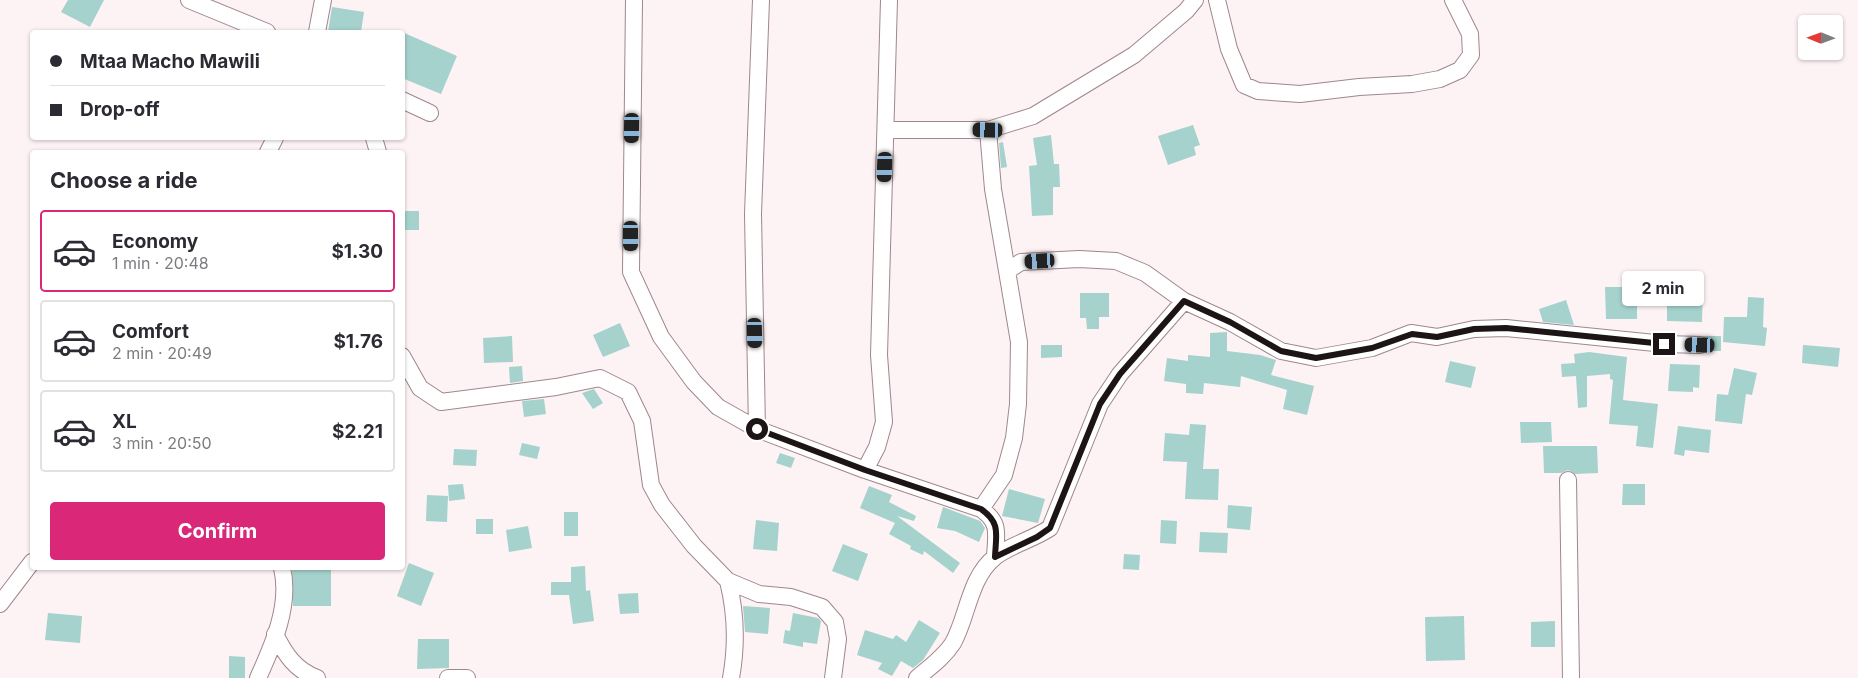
<!DOCTYPE html>
<html lang="en">
<head>
<meta charset="utf-8">
<style>
  :root { --surface:#fff; --page:#f7f7f7; --text:#2b2b33; --muted:#7c7c81; --line:#e1e1e2; --accent:#db2777 }
  body { margin:0; font-family:Inter,sans-serif; background:var(--page); color:var(--text); height:100vh; display:flex; flex-direction:column; font-size:19px; white-space:nowrap }
  * { box-sizing:border-box; margin:0 }
  p { font-size:16px; color:var(--muted) }
  .icon { flex:none; width:28px; height:28px; fill:none; stroke:currentColor; stroke-width:2; stroke-linecap:round; stroke-linejoin:round }
  .map { position:relative; flex:1; overflow:hidden }
  .sheet { position:absolute; left:30px; top:150px; width:375px; height:420px; display:flex; flex-direction:column; background:var(--surface); border-radius:5px; box-shadow:0 1px 4px #0004 }
  .sheet>* { flex:none }
  .banner { position:absolute; left:30px; top:30px; width:375px; height:110px; border-radius:5px; box-shadow:0 1px 4px #0004; display:grid; align-content:center; height:110px; padding:0 20px; background:var(--surface) }
  .needle { width:32px; rotate:271deg }
  .buttons { position:absolute; left:1798px; top:15px; display:grid; gap:10px }
  .buttons a { display:grid; place-items:center; width:45px; height:45px; border-radius:5px; background:var(--surface); box-shadow:0 1px 4px #0004; font-size:25px }
  .end { position:absolute; width:22px; height:22px; margin:-11px; border:6px solid #1d1416; background:#fff; box-shadow:0 0 0 2px #fff }
  .from { border-radius:50% }
  .bubble { position:absolute; height:35px; border-radius:5px; background:var(--surface); box-shadow:0 1px 4px #0004; font-size:16px; font-weight:700; line-height:35px; text-align:center }
  .car { position:absolute; width:15px; height:30px; margin:-15px -8px; border-radius:6px; box-shadow:0 0 4px 1px #0007; background:linear-gradient(#222 24%,#8ab4d8 0 40%,#222 0 76%,#8ab4d8 0 86%,#222 0) }
  .banner b { display:flex; align-items:center; gap:18px; height:48px; font-size:19px }
  .banner b+b { border-top:1px solid var(--line) }
  .banner i { width:12px; height:12px; background:var(--text) }
  ul { padding:0; list-style:none }
  li { display:flex; align-items:center; gap:15px; height:82px; margin:0 10px 8px; padding:0 10px; border:2px solid var(--line); border-radius:5px }
  li div { flex:1 }
  li b { display:block; font-size:19px }
  li em { font-style:normal; font-weight:700 }
  li.active { border-color:var(--accent) }
  li>.icon { width:45px; height:45px; stroke-width:1.5 }
  h2 { padding:0 20px; font-size:22px; line-height:60px }
  .button { display:flex; gap:10px; margin-top:auto; padding:10px 20px }
  .button a { flex:1; height:58px; border-radius:5px; background:var(--accent); color:#fff; font-size:20px; font-weight:700; line-height:58px; text-align:center }
  .map>svg:first-child { display:block }
  .building { fill:#a5d2cc }
  .lines { fill:none; stroke-linecap:round; stroke-linejoin:round }
  .minor-casing { stroke:#9f878c; stroke-width:18 }
  .minor { stroke:#fff; stroke-width:16 }
  .route { stroke:#1d1416; stroke-width:6 }
</style>
</head>
<body>
<div class="map">
<svg width="1858" height="678" viewBox="0 0 1858 678">
  <rect width="100%" height="100%" fill="#fdf2f4"/>
  <!-- building -->
  <path class="building" d="M68,0h36l-14,27 -29,-15z
    M332,7l32,5 -3,20h-33z
    M402,32l55,24 -16,38 -39,-16z
    M1193,125l7,20 -6,2 2,8 -28,10 -10,-29z
    M1051,135l3,29h5l1,23h-7v28l-21,1 -3,-50 8,-1 -4,-27z
    M1003,142l4,25 -6,1 -2,-25z
    M402,211h17v19h-17z
    M1676,282l27,1 -1,39 -35,-1v-20h8z
    M1605,287h26l1,17h5v15h-31z
    M1080,293h29v24h-10v12h-12l-1,-11h-6z
    M1748,297l16,1 -1,29 4,1 -2,18 -42,-4 1,-25h23z
    M1566,300l8,25 -31,-3 -4,-13z
    M620,323l10,23 -27,11 -10,-22z
    M1227,332v19l33,4 16,5 -5,15 43,11 -7,29 -24,-6 4,-19 -46,-14 -1,11 -36,-4 -1,11 -17,-1v-9l-22,-3 3,-23 21,3v-6l22,2v-24z
    M512,336l1,26 -29,1 -1,-25z
    M1702,336h19v15h-13l1,-10z
    M1041,345h21v12l-21,1z
    M1803,345l37,3 -2,19 -36,-4z
    M1589,352l38,5 -4,43 35,4 -5,44 -17,-2 2,-20 -29,-2 4,-44 -3,-1v-5l-23,2v31l-9,1 -2,-32 -14,1 -1,-13 14,-1 -1,-9z
    M1450,361l26,6 -5,21 -26,-6z
    M1670,364l30,1 -1,23 -6,-1v5l-25,-1z
    M522,366l1,15 -13,2 -1,-16z
    M1734,368l23,5 -5,22 -6,-1 -4,30 -27,-3 2,-27 11,1z
    M594,389l9,14 -10,6 -11,-16z
    M544,399l2,15 -22,3 -2,-16z
    M1520,422h31l1,20 -31,1z
    M1190,424l16,1 -3,44h16l-1,31 -33,-1 2,-37 -24,-1 2,-28 24,2z
    M1678,426l33,4 -2,23 -24,-3 -1,6 -10,-2z
    M522,443l18,4 -3,12 -18,-4z
    M1543,446h54l1,27 -23,1 -7,-4 -7,3h-17z
    M454,449l23,1 -1,16 -23,-1z
    M780,453l15,5 -4,10 -15,-5z
    M463,484l2,15 -16,2 -1,-16z
    M1623,484h22v21h-23z
    M869,486l23,9 -3,7 27,14 -2,5 -17,-5 63,47 -7,10 -29,-22 -1,4 -13,-6 1,-3 -22,-12 6,-11 -35,-15z
    M1009,489l36,10 -7,24 -36,-7z
    M427,495l21,1 -1,26 -21,-1z
    M1228,505l24,2 -2,23 -23,-2z
    M943,507l37,14 5,7 -6,14 -24,-11 -18,-3z
    M564,512h14v24h-14z
    M476,519h17v15h-17z
    M756,520l23,3 -2,28 -24,-2z
    M1161,520l16,1 -1,23 -16,-1z
    M528,526l4,22 -23,4 -3,-22z
    M1200,532l28,1 -1,20 -28,-1z
    M843,544l25,10 -10,27 -26,-10z
    M1124,554l16,1 -1,15 -16,-1z
    M409,563l25,10 -13,33 -24,-10z
    M585,566l1,25 4,-1 4,31 -21,3 -4,-29h-18v-13h20v-15z
    M292,569h39v37h-38z
    M638,593l1,20 -19,1 -2,-20z
    M743,606l27,2 -2,26 -23,-2z
    M48,613l34,3 -2,27 -35,-3z
    M793,613l25,5 3,3 -4,23 -14,-2v5l-20,-4 2,-13 5,1z
    M1464,616l1,44 -39,1 -1,-44z
    M919,620l21,13 -17,27 -10,8 -12,-7 -9,15 -14,-7 4,-6 -25,-8 8,-25 28,9 3,-4 10,7z
    M1555,621v26h-24v-25z
    M418,639h31v29l-32,1z
    M229,656l16,1v21h-16z"/>
  <g class="lines">
    <!-- minor casing -->
    <g class="minor-casing">
      <path id="minor" d="M189,0l78,32
        M634,0l-3,272 30,65 33,45 24,25 39,22 108,41 116,39c20,14 15,25 14,48
        M1217,0l12,49 15,36 14,6 42,3 59,-7 53,-3 28,-5 20,-9 11,-15 -1,-21 -17,-34
        M317,32l6,-32
        M402,100l28,13
        M886,130h102l45,-14 101,-61 52,-44 9,-11
        M988,130l5,59 14,82
        M374,138l4,14
        M268,152l7,-14
        M402,356l18,32 21,14 115,-15 44,-9 28,14 14,29 9,64 11,20 32,41 34,35 31,13 32,3 31,10 13,15 3,17 -5,39
        M757,429l-4,-215 8,-214
        M865,470l12,-23 7,-25 -5,-67 10,-355
        M1568,480l3,198
        M981,509l23,-34 10,-37 4,-34 1,-62 -12,-71 14,-9 58,-3 37,2 29,12 39,28 46,21 51,29 35,7 56,-10 39,-15 26,4 37,-8 32,-1 159,16 35,1
        M728,581c8,32 9,64 3,97
        M0,604l32,-42
        M275,634c10,20 20,36 42,44
        M258,678c15,-33 33,-73 24,-110
        M448,678h19
        M917,678c13,-11 27,-21 36,-35 15,-27 16,-65 42,-86 13,-11 39,-18 55,-29l50,-124 20,-30 64,-73"/>
    </g>
    <!-- minor -->
    <use href="#minor" class="minor"/>
  </g>
  <g class="lines">
    <!-- route -->
    <path class="route" d="M757,429l108,41 116,39c20,14 15,25 14,48l42,-20 13,-9 50,-124 20,-30 64,-73 46,21 51,29 35,7 56,-10 40,-14 25,3 37,-8 32,-1 158,16"/>
  </g>
</svg>
<div class="buttons">
<a><svg class="needle" viewBox="-14 -14 28 28"><path d="M0-13l5 13h-10z" fill="#e53935"/><path d="M0 13l5-13h-10z" fill="#7c7c81"/></svg></a>
</div>
<i class="end from" style="left:757px;top:429px"></i>
<i class="end" style="left:1664px;top:344px"></i>
<div class="bubble" style="left:1622px;top:271px;width:82px">2 min</div>
<i class="car" style="left:632px;top:128px;rotate:181deg"></i>
<i class="car" style="left:988px;top:130px;rotate:271deg"></i>
<i class="car" style="left:885px;top:167px;rotate:182deg"></i>
<i class="car" style="left:631px;top:236px;rotate:180deg"></i>
<i class="car" style="left:1040px;top:261px;rotate:267deg"></i>
<i class="car" style="left:755px;top:333px;rotate:179deg"></i>
<i class="car" style="left:1700px;top:345px;rotate:272deg"></i>
<div class="banner">
<b><i class="from"></i>Mtaa Macho Mawili</b>
<b><i></i>Drop-off</b>
</div>
<section class="sheet">
<h2>Choose a ride</h2>
<ul>
<li class="active"><svg class="icon" aria-label="car" viewBox="0 0 24 24"><path d="M5 17H2v-5l4-1 3-4h7l3 4 3 1v5h-3M9 17h6M6 11h13"/><circle cx="7" cy="17" r="2"/><circle cx="17" cy="17" r="2"/></svg><div><b>Economy</b><p>1 min · 20:48</p></div><em>$1.30</em></li>
<li><svg class="icon" aria-label="car" viewBox="0 0 24 24"><path d="M5 17H2v-5l4-1 3-4h7l3 4 3 1v5h-3M9 17h6M6 11h13"/><circle cx="7" cy="17" r="2"/><circle cx="17" cy="17" r="2"/></svg><div><b>Comfort</b><p>2 min · 20:49</p></div><em>$1.76</em></li>
<li><svg class="icon" aria-label="car" viewBox="0 0 24 24"><path d="M5 17H2v-5l4-1 3-4h7l3 4 3 1v5h-3M9 17h6M6 11h13"/><circle cx="7" cy="17" r="2"/><circle cx="17" cy="17" r="2"/></svg><div><b>XL</b><p>3 min · 20:50</p></div><em>$2.21</em></li>
</ul>
<div class="button"><a>Confirm</a></div>
</section>
</div>
</body>
</html>
